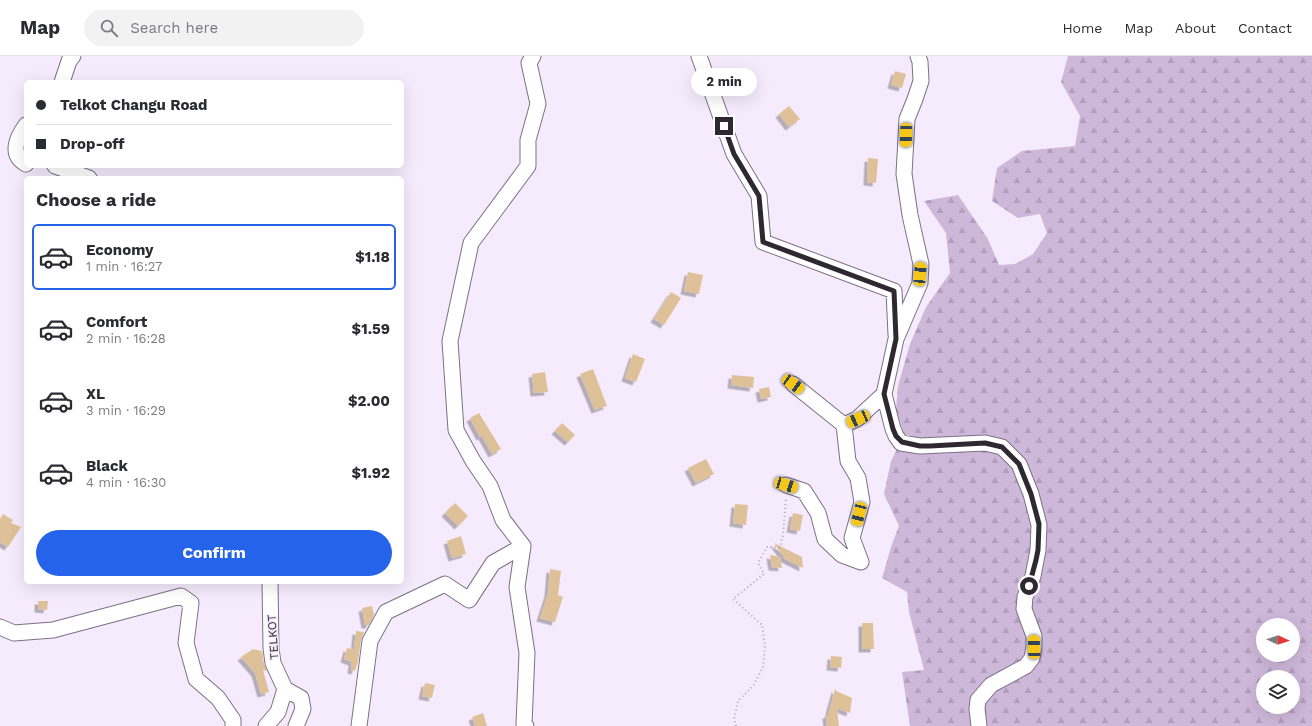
<!DOCTYPE html>
<html lang="en">
<head>
<meta charset="utf-8">
<style>
  :root { --surface:#fff; --page:#f2f2f3; --text:#2b2b33; --muted:#7c7c81; --line:#e1e1e2; --accent:#2563eb }
  body { margin:0; font-family:"Work Sans",sans-serif; background:var(--page); color:var(--text); height:100vh; display:flex; flex-direction:column; font-size:15px; white-space:nowrap }
  * { box-sizing:border-box; margin:0 }
  p { font-size:13px; color:var(--muted) }
  .icon { flex:none; width:22px; height:22px; fill:none; stroke:currentColor; stroke-width:2; stroke-linecap:round; stroke-linejoin:round }
  .map { position:relative; flex:1; overflow:hidden }
  .drawer { position:absolute; left:24px; top:120px; width:380px; height:408px; display:flex; flex-direction:column; background:var(--surface); border-radius:6px; box-shadow:0 4px 16px #0002 }
  .drawer>* { flex:none }
  .banner { position:absolute; left:24px; top:24px; width:380px; height:88px; border-radius:6px; box-shadow:0 4px 16px #0002; display:grid; align-content:center; height:88px; padding:0 12px; background:var(--surface) }
  .needle { width:26px; rotate:93deg }
  .buttons { position:absolute; left:1256px; top:562px; display:grid; gap:8px }
  .buttons a { display:grid; place-items:center; width:44px; height:44px; border-radius:50%; background:var(--surface); box-shadow:0 4px 16px #0002; font-size:20px }
  .end { position:absolute; width:18px; height:18px; margin:-9px; border:5px solid #2e2931; background:#fff; box-shadow:0 0 0 2px #fff }
  .from { border-radius:50% }
  .bubble { position:absolute; height:28px; border-radius:14px; background:var(--surface); box-shadow:0 4px 16px #0002; font-size:13px; font-weight:700; line-height:28px; text-align:center }
  .car { position:absolute; width:12px; height:24px; margin:-12px -6px; border-radius:5px; box-shadow:0 0 3px 1px #0007; background:linear-gradient(#f5c518 24%,#345 0 40%,#f5c518 0 76%,#345 0 86%,#f5c518 0) }
  .banner b { display:flex; align-items:center; gap:14px; height:38px; font-size:15px }
  .banner b+b { border-top:1px solid var(--line) }
  .banner i { width:10px; height:10px; background:var(--text) }
  ul { padding:0; list-style:none }
  li { display:flex; align-items:center; gap:12px; height:66px; margin:0 8px 6px; padding:0 4px; border:2px solid transparent; border-radius:6px }
  li div { flex:1 }
  li b { display:block; font-size:15px }
  li em { font-style:normal; font-weight:700 }
  li.on { border-color:var(--accent) }
  li>.icon { width:36px; height:36px; stroke-width:1.5 }
  h2 { padding:0 12px; font-size:18px; line-height:48px }
  .cta { display:flex; gap:8px; margin-top:auto; padding:8px 12px }
  .cta a { flex:1; height:46px; border-radius:24px; background:var(--accent); color:#fff; font-size:16px; font-weight:700; line-height:46px; text-align:center }
  header { display:flex; align-items:center; gap:24px; box-sizing:border-box; height:56px; padding:0 20px; background:var(--surface); border-bottom:1px solid var(--line) }
  header strong { font-size:19px }
  nav { display:flex; gap:22px; margin-inline-start:auto; font-size:14px }
  .search { width:280px; height:36px; background:var(--page); display:flex; align-items:center; gap:10px; box-sizing:border-box; padding:0 14px; border-radius:22px; color:var(--muted); font-size:15px }
  .map>svg:first-child { display:block }
  .forest { fill:url(#forest-firs); fill-rule:evenodd }
  .building { fill:#dec198; filter:url(#shadow) }
  .lines { fill:none; stroke-linecap:round; stroke-linejoin:round }
  .minor-casing { stroke:#7d7084; stroke-width:17 }
  .path { stroke:#ada5b2; stroke-width:2; stroke-dasharray:1 3; stroke-linecap:butt }
  .minor { stroke:#fff; stroke-width:15 }
  .route { stroke:#2e2931; stroke-width:5 }
  .labels { text-anchor:middle; dominant-baseline:central; stroke-width:3; stroke-linejoin:round; paint-order:stroke }
  .street-label { font-size:12px; fill:#2e2931; stroke:#f6ebfc }
</style>
</head>
<body>
<header>
<strong>Map</strong>
<div class="search"><svg class="icon" aria-label="search" viewBox="0 0 24 24"><circle cx="10" cy="10" r="6"/><path d="M15 15l6 6"/></svg>Search here</div>
<nav><a>Home</a><a>Map</a><a>About</a><a>Contact</a></nav>
</header>
<div class="map">
<svg width="1312" height="670" viewBox="0 0 1312 670">
  <defs>
    <pattern id="forest-firs" width="22" height="20" patternUnits="userSpaceOnUse"><rect width="22" height="20" fill="#ceb8da"/><path d="M5 1l3.5 6h-7zM16 11l3.5 6h-7z" fill="#b19ebc"/></pattern>
    <filter id="shadow"><feDropShadow dx="-3.5" dy="3.5" stdDeviation="0" flood-color="#0004"/></filter>
  </defs>
  <rect width="100%" height="100%" fill="#f6ebfc"/>
  <!-- forest -->
  <path class="forest" d="M1068,0h244v670h-402l-8,-54 22,-2 -15,-58 -2,-20 -25,-14 10,-34 7,-18 -15,-32 7,-33 13,-26 -8,-26 2,-23 12,-42 16,-37 24,-34 -4,-40 -22,-32 34,-6 30,44 11,26 16,-1 18,-10 14,-21 -7,-19 -22,4 -26,-17 5,-33 25,-17 53,-5 5,-30 -19,-34zM1263,569h30v30h-30zM1263,621h30v30h-30z"/>
  <!-- building -->
  <path class="building" d="M895,15l11,3 -4,14 -11,-3z
    M789,50l11,13 -11,8 -10,-13z
    M868,102l10,1 -2,24 -9,-1z
    M688,216l15,3 -4,19 -15,-3z
    M671,236l10,6 -17,27 -10,-6z
    M633,298l12,5 -9,23 -11,-4z
    M593,313l14,37 -12,4 -15,-36z
    M545,316l3,20 -14,1 -2,-19z
    M732,319l22,2 -1,11 -22,-3z
    M769,331l2,10 -10,2 -2,-10z
    M479,357l22,36 -9,5 -10,-18 -2,1 -10,-19z
    M562,367l13,12 -7,7 -13,-11z
    M706,403l8,15 -18,9 -8,-15z
    M455,447l13,13 -10,10 -13,-13z
    M735,448l13,1 -2,20 -13,-2z
    M793,457l10,2 -3,16 -10,-2z
    M3,458l10,6 -2,3 10,4 -13,20 -8,-5v-23z
    M461,480l5,18 -14,4 -5,-17z
    M774,487l28,14 1,11 -18,-9z
    M770,499l10,2 2,11 -10,-1z
    M550,513l11,2 -3,24 5,2 -8,25 -15,-4 8,-25z
    M38,545h10l-1,9 -9,-1z
    M372,550l2,9 -5,10h-4l-3,-17z
    M862,567h11l1,26h-12z
    M356,575l8,1 -3,8 -3,21 -3,10 -4,-1 1,-8 -8,-3 3,-11 7,2z
    M253,593l9,2 2,13 3,7 -4,-1 6,22 -8,2 -6,-21 -14,-16z
    M831,600l11,1 -1,11 -11,-1z
    M425,627l10,2 -3,13 -10,-2z
    M835,633h1v2l16,7 -2,15 -13,-5 2,18h-12l-1,-11h2z
    M483,657l4,13h-12l-3,-9z"/>
  <g class="lines">
    <!-- minor casing -->
    <g class="minor-casing">
      <path id="minor" d="M699,0l35,98 25,42 4,46 131,49 2,44
        M918,0l2,6 1,19 -6,18 -8,20 -3,55 6,41 11,49 -1,19 -24,56 -12,55 9,35 3,7 5,7 19,3 65,-3 17,4 17,17 12,30 8,31 -1,25 -5,26 -8,21 -1,12 10,27v11l-2,11 -6,8 -35,19 -13,15 -1,9 2,17
        M62,26l7,-21 4,-5
        M26,69c-9,12 -17,30 0,39
        M55,110l34,12
        M793,328l51,41
        M786,429l18,6 14,22 7,26 17,16 19,7 -9,-24 10,-36 -4,-24 -10,-17 -4,-36 13,-6 27,-25
        M523,490l-6,41 10,66 -3,71 2,2
        M270,526l1,66 2,15 12,26 16,9 2,11 -7,17
        M0,571l14,6 39,-3 128,-34 10,7 -5,40 10,36 22,19 15,22v6
        M266,670l12,-14 7,-23
        M359,670l11,-85 16,-29 59,-28 24,16 24,-37 30,-17 -20,-26 -13,-34 -17,-25 -17,-31 -6,-89 21,-98 57,-77v-26l10,-36 -9,-41 4,-7"/>
    </g>
    <!-- path -->
    <path class="path" d="M736,670l-2,-7 4,-18 15,-15 10,-19 2,-21 -3,-21 -29,-26 31,-25 -6,-11 9,-16h13l3,-12 3,-37"/>
    <!-- minor -->
    <use href="#minor" class="minor"/>
  </g>
  <g class="lines">
    <!-- route -->
    <path class="route" d="M724,70l10,28 25,42 4,46 131,49 2,48 -12,55 9,35 3,7 6,6 18,4h10l55,-3 17,4 17,17 12,30 8,30 -1,26 -2,10 -7,26"/>
  </g>
  <g class="labels">
    <!-- street labels -->
    <g class="street-label">
      <text transform="translate(273 581) rotate(-94)">TELKOT</text>
    </g>
  </g>
</svg>
<div class="buttons">
<a><svg class="needle" viewBox="-14 -14 28 28"><path d="M0-13l5 13h-10z" fill="#e53935"/><path d="M0 13l5-13h-10z" fill="#7c7c81"/></svg></a>
<a><svg class="icon" aria-label="layers" viewBox="0 0 24 24"><path d="M12 4l9 5-9 5-9-5zM3 14l9 5 9-5"/></svg></a>
</div>
<i class="end from" style="left:1029px;top:530px"></i>
<i class="end" style="left:724px;top:70px"></i>
<div class="bubble" style="left:691px;top:12px;width:66px">2 min</div>
<i class="car" style="left:906px;top:79px;rotate:181deg"></i>
<i class="car" style="left:920px;top:218px;rotate:5deg"></i>
<i class="car" style="left:793px;top:328px;rotate:124deg"></i>
<i class="car" style="left:858px;top:363px;rotate:246deg"></i>
<i class="car" style="left:786px;top:429px;rotate:107deg"></i>
<i class="car" style="left:859px;top:458px;rotate:194deg"></i>
<i class="car" style="left:1034px;top:591px;rotate:359deg"></i>
<div class="banner">
<b><i class="from"></i>Telkot Changu Road</b>
<b><i></i>Drop-off</b>
</div>
<section class="drawer">
<h2>Choose a ride</h2>
<ul>
<li class="on"><svg class="icon" aria-label="car" viewBox="0 0 24 24"><path d="M5 17H2v-5l4-1 3-4h7l3 4 3 1v5h-3M9 17h6M6 11h13"/><circle cx="7" cy="17" r="2"/><circle cx="17" cy="17" r="2"/></svg><div><b>Economy</b><p>1 min · 16:27</p></div><em>$1.18</em></li>
<li><svg class="icon" aria-label="car" viewBox="0 0 24 24"><path d="M5 17H2v-5l4-1 3-4h7l3 4 3 1v5h-3M9 17h6M6 11h13"/><circle cx="7" cy="17" r="2"/><circle cx="17" cy="17" r="2"/></svg><div><b>Comfort</b><p>2 min · 16:28</p></div><em>$1.59</em></li>
<li><svg class="icon" aria-label="car" viewBox="0 0 24 24"><path d="M5 17H2v-5l4-1 3-4h7l3 4 3 1v5h-3M9 17h6M6 11h13"/><circle cx="7" cy="17" r="2"/><circle cx="17" cy="17" r="2"/></svg><div><b>XL</b><p>3 min · 16:29</p></div><em>$2.00</em></li>
<li><svg class="icon" aria-label="car" viewBox="0 0 24 24"><path d="M5 17H2v-5l4-1 3-4h7l3 4 3 1v5h-3M9 17h6M6 11h13"/><circle cx="7" cy="17" r="2"/><circle cx="17" cy="17" r="2"/></svg><div><b>Black</b><p>4 min · 16:30</p></div><em>$1.92</em></li>
</ul>
<div class="cta"><a>Confirm</a></div>
</section>
</div>
</body>
</html>
